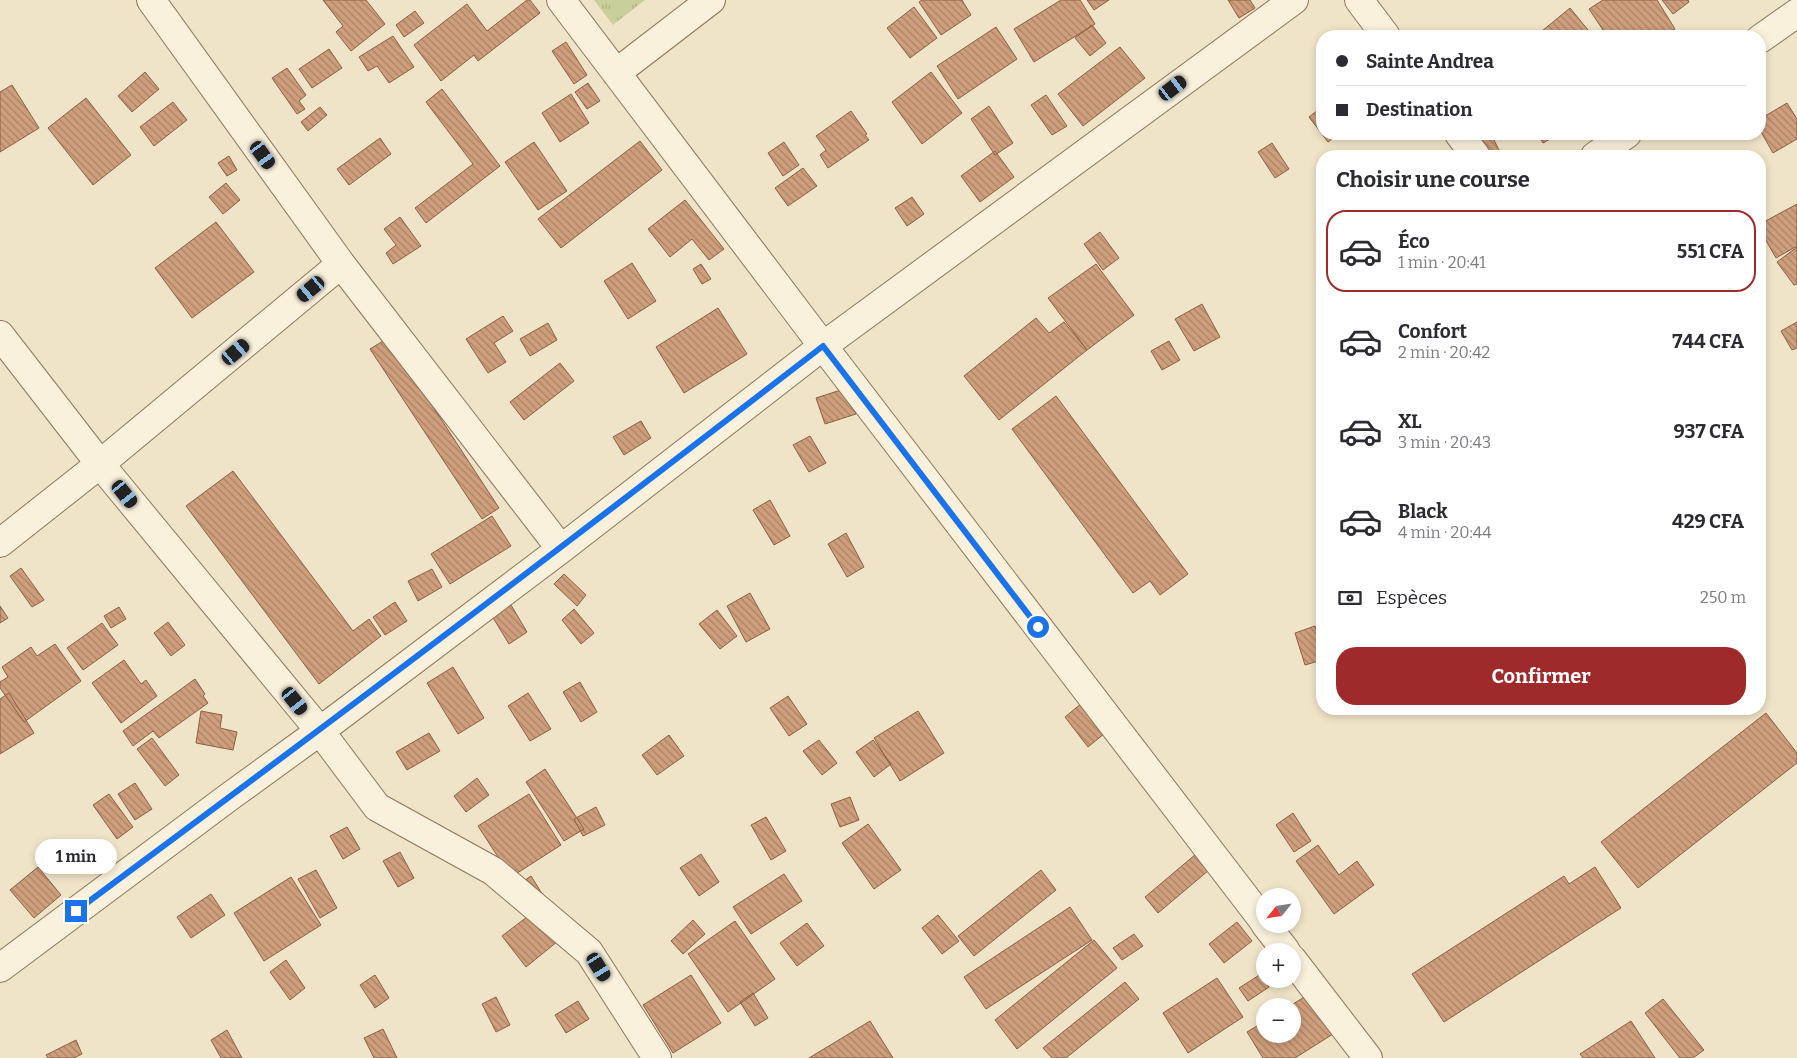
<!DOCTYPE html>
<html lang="fr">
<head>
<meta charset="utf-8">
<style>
  :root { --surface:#fff; --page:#f2f2f3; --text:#2b2b33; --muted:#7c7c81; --line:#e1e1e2; --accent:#9e2a2b }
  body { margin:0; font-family:Bitter,serif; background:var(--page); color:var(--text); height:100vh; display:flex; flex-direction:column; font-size:19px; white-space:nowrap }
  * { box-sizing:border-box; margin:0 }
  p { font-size:16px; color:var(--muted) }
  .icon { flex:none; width:28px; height:28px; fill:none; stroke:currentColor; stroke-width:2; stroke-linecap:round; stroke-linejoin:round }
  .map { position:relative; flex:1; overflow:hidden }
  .drawer { position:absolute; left:1316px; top:150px; width:450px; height:565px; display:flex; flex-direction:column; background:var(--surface); border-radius:20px; box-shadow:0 2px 8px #0003 }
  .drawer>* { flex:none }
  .hud { position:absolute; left:1316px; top:30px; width:450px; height:110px; border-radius:20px; box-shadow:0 2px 8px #0003; display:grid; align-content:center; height:110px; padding:0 20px; background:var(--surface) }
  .needle { width:32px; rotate:240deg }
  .controls { position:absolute; left:1256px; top:888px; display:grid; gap:10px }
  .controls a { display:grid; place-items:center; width:45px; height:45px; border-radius:50%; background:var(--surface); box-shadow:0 2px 8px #0003; font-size:25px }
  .end { position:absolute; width:22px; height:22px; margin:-11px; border:6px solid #1a73e8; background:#fff; box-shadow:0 0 0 2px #fff }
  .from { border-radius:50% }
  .bubble { position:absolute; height:35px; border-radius:18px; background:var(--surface); box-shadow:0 2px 8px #0003; font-size:16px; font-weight:700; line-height:35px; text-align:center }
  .car { position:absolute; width:15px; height:30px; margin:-15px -8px; border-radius:6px; box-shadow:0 0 4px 1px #0007; background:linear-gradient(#222 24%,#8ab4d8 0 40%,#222 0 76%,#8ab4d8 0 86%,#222 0) }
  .hud b { display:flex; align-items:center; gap:18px; height:48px; font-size:19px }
  .hud b+b { border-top:1px solid var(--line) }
  .hud i { width:12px; height:12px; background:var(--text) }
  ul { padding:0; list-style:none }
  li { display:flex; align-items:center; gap:15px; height:82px; margin:0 10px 8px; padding:0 10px; border:2px solid transparent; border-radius:20px }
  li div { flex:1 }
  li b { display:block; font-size:19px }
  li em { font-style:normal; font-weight:700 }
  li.on { border-color:var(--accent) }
  li>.icon { width:45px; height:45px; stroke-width:1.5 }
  h2 { padding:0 20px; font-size:22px; line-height:60px }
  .pay { display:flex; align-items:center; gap:12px; height:55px; padding:0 20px; font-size:19px }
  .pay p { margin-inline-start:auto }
  .cta { display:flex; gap:10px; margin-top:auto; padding:10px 20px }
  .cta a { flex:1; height:58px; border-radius:20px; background:var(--accent); color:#fff; font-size:20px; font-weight:700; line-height:58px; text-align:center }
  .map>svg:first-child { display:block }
  .grass { fill:url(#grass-tufts) }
  .building { fill:url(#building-back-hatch); stroke:#8d5f41 }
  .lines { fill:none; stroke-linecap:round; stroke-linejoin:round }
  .minor-casing { stroke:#8d765c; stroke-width:30 }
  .minor { stroke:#faf1dc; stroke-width:28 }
  .route { stroke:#1a73e8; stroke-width:6 }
</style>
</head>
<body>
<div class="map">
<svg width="1797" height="1058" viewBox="0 0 1797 1058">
  <defs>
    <pattern id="grass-tufts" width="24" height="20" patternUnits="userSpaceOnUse" patternTransform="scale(1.25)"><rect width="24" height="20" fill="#c9cf9b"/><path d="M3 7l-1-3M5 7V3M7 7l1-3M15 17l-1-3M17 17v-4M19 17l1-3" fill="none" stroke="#aeb285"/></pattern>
    <pattern id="building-back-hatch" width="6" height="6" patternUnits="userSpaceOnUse" patternTransform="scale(1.25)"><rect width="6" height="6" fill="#cf9f7d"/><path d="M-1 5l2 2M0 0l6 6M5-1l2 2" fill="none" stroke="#a98266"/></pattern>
  </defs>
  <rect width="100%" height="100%" fill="#f0e4c8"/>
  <!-- grass -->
  <path class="grass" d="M594,0h51l-32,25z"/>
  <!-- building -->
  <path class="building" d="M323,0h43l19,24 -34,27 -15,-19 7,-6z
    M527,0h3l10,13 -62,48 -4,-6 -33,26 -27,-36 53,-41 20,27z
    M922,0h40l9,15 -30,20 -22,-33z
    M1061,0h19l15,24 -61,38 -20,-33z
    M1087,0h22l-15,10z
    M1228,0h22l5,8 -16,10z
    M1603,0h54l18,29 -12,7h-56l-18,-27z
    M1662,0h26l1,2 -16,12z
    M914,7l23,31 -27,20 -23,-30z
    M1570,8l23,28h-47l-4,-5z
    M415,11l9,12 -20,14 -8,-12z
    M1092,25l14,18 -16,13 -15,-18z
    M996,27l21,32 -59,40 -21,-33z
    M393,36l21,31 -25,16 -12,-17 -9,5 -9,-14z
    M566,42l21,33 -13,9 -22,-33z
    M1120,47l25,31 -62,48 -25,-32z
    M329,49l13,19 -30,20 -13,-19z
    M287,68l19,27 -7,6 6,8 -8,5 -25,-36z
    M145,72l14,17 -27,23 -14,-16z
    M931,72l31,41 -40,31 -30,-42z
    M588,83l12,18 -13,8 -12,-17z
    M12,85l27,43 -39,24v-60z
    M442,89l58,77 -74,57 -11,-15 58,-44 -47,-62z
    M571,94l18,29 -29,19 -18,-29z
    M1046,95l21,31 -15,9 -21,-30z
    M86,98l45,57 -38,30 -45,-57z
    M173,102l14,18 -33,26 -14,-19z
    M1787,103l10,16v20l-24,14 -13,-23v-11z
    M989,106l24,37 -18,12 -24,-36z
    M320,107l7,8 -19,16 -7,-9z
    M1322,107v27h17l-11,8 -19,-25z
    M851,111l16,23 -2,1 4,5 -41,28 -8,-13 6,-5 -10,-14z
    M1461,134h30l8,16 -12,6z
    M1538,134h21l-16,9z
    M380,138l11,16 -42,31 -12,-16z
    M640,141l22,29 -101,78 -23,-29z
    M534,142l33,49 -29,19 -33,-48z
    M784,142l15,23 -16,11 -15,-23z
    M1272,143l17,26 -14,9 -17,-26z
    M995,151l19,26 -34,25 -19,-26z
    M229,156l8,14 -10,6 -9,-13z
    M803,168l14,18 -29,20 -13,-18z
    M226,183l14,17 -17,14 -14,-17z
    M912,197l12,17 -17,12 -12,-18z
    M685,200l39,49 -15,11 -17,-21 -22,18 -22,-28z
    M1797,204v42l-21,12 -16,-28v-6z
    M400,217l21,29 -28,18 -7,-11 10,-8 -12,-16z
    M216,222l38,50 -62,46 -37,-50z
    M1100,232l19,26 -16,12 -19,-26z
    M1797,247v37l-3,1 -17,-23z
    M632,263l24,38 -28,18 -24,-38z
    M701,264l10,15 -9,5 -9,-15z
    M1096,264l38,51 -47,35 -39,-52z
    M1202,304l18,33 -26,14 -19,-32z
    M718,308l29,46 -63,39 -28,-46z
    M503,316l10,15 -19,12 12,19 -18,11 -22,-34z
    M1036,318l13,15 15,-11 23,28 -88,70 -35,-44z
    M1797,322v26l-5,2 -11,-19z
    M548,323l9,17 -27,16 -10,-17z
    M388,338l111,170 -17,11 -112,-170z
    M1169,341l11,19 -18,10 -11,-19z
    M560,363l14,18 -50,39 -14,-18z
    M847,388l9,26 -31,10 -9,-26z
    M1056,396l132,178 -28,21 -10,-14 -17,12 -121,-164z
    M641,421l10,17 -27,17 -11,-18z
    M810,436l16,27 -17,9 -16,-27z
    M233,471l120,160 16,-12 12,17 -62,48 -133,-178z
    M770,500l20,36 -16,9 -21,-35z
    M492,516l19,30 -61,38 -19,-30z
    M846,533l18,34 -17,10 -19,-33z
    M21,568l23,32 -12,7 -22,-31z
    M432,569l10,18 -24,14 -10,-20z
    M564,574l22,21 -9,11 -23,-22z
    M750,593l20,36 -24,13 -19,-36z
    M395,602l12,19 -22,14 -12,-18z
    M511,605l16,27 -18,12 -17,-28z
    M0,606l8,12 -8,5z
    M119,607l7,12 -15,9 -7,-12z
    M574,609l20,24 -13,11 -19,-24z
    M717,610l20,26 -17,13 -21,-25z
    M168,622l17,23 -14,11 -17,-23z
    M102,623l16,22 -35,25 -16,-22z
    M1315,626l7,24v10l-17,5 -10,-32z
    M55,644l26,37 -57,41 -24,-34v-6l8,-5 -6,-10 29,-20 6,9z
    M124,660l17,24 5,-4 11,16 -36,27 -29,-40z
    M453,667l31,51 -26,16 -31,-51z
    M195,679l10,15 -2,2 5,7 -49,35 -6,-7 -20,15 -10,-15z
    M580,682l17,30 -16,10 -18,-30z
    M9,693l25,40 -34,21v-55z
    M528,693l23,36 -21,12 -22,-35z
    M788,696l19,28 -18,12 -19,-28z
    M1082,703l23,30 -17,14 -23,-30z
    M201,711l21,4 -2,13 17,4 -4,18 -37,-7z
    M918,711l26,42 -44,28 -26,-43z
    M1766,713l31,40v10l-159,125 -37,-46z
    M429,733l11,18 -33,19 -11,-18z
    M669,735l15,21 -27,19 -15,-20z
    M152,738l27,37 -14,11 -28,-37z
    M819,740l18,23 -15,12 -19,-24z
    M873,740l18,24 -17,13 -18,-25z
    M545,769l39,60 -20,12 -38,-59z
    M477,778l12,17 -23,17 -12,-16z
    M135,783l17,26 -17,11 -17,-26z
    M109,794l24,33 -16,12 -24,-34z
    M529,794l32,51 -50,32 -33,-51z
    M850,797l9,23 -19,7 -9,-23z
    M596,807l9,18 -22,11 -9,-17z
    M1293,813l18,28 -17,11 -18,-27z
    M766,817l20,34 -15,9 -20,-35z
    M868,824l33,46 -27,19 -32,-46z
    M347,827l13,22 -17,10 -13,-23z
    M1318,845l21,30 18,-14 17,24 -40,29 -38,-53z
    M400,852l14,26 -16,9 -15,-26z
    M701,854l18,28 -20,14 -19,-28z
    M1196,854l13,16 -51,43 -13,-16z
    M38,867l23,28 -27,23 -24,-28z
    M1595,867l26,41 -177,114 -32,-48 152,-98 5,8z
    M316,870l21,38 -17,10 -22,-39z
    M1041,870l15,20 -82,66 -16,-20z
    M784,874l18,27 -51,33 -18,-27z
    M531,876l15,24 -31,-13z
    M291,877l30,48 -57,36 -30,-48z
    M211,894l14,21 -34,23 -14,-21z
    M540,907l23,30 -37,30 -24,-31z
    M1070,907l22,33 -106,69 -22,-32z
    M938,915l21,26 -17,13 -20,-26z
    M693,920l12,14 -22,20 -12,-13z
    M735,921l40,58 -47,33 -40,-58z
    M1237,922l15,19 -28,22 -15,-19z
    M807,923l17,23 -27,20 -17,-23z
    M1134,934l9,12 -21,14 -9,-12z
    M1094,940l23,28 -100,81 -22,-29z
    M286,960l19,28 -15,12 -20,-28z
    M1261,974l8,13 -21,14 -9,-13z
    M375,975l14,23 -14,10 -15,-23z
    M691,975l30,48 -48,30 -30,-48z
    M1217,978l26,39 -55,36 -25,-40z
    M1125,982l14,17 -73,59h-14l-9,-10z
    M753,993l15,25 -13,8 -15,-24z
    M1309,994l24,40 -38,24h-32l-16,-26 18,-11v13h27v-28h-2z
    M496,997l14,28 -14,7 -14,-28z
    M1663,999l41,51 -11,8h-13l-35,-45z
    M578,1001l11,18 -23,14 -11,-18z
    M870,1021l23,37h-84z
    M1631,1021l24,37h-72l-3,-4z
    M383,1029l14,29h-23l-10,-20z
    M227,1030l15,28h-21l-10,-18z
    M76,1040l6,14 -8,4h-26l-2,-3z"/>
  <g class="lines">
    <!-- minor casing -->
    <g class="minor-casing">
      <path id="minor" d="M151,0l190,264 220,285
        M1359,0l27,36
        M1760,39l37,-26
        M616,73l95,-73
        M1459,134l17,22
        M1595,156l32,-22
        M0,335l100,129 220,267 57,76 116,64 96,81 68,106
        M0,543l100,-79 241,-200
        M1265,923l-442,-577 471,-346
        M1265,924l21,27
        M1292,959l76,99
        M0,968l229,-171 91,-66 241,-182 262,-203 -262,-346"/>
    </g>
    <!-- minor -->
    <use href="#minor" class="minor"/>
  </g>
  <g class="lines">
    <!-- route -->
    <path class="route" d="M76,911c251,-186 500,-374 747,-565l215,281"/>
  </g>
</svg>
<div class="controls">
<a><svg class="needle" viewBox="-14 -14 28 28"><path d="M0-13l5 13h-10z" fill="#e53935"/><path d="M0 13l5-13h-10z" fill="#7c7c81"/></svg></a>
<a>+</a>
<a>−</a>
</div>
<i class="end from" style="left:1038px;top:627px"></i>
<i class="end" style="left:76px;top:911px"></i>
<div class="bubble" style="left:35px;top:839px;width:82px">1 min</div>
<i class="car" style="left:1173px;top:88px;rotate:53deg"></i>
<i class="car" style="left:263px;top:155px;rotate:144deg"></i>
<i class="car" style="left:311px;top:289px;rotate:230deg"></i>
<i class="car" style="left:236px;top:352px;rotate:50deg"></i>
<i class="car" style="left:125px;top:494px;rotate:141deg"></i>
<i class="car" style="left:295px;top:701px;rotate:141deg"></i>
<i class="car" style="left:599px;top:967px;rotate:148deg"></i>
<div class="hud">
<b><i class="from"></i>Sainte Andrea</b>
<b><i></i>Destination</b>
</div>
<section class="drawer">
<h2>Choisir une course</h2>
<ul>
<li class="on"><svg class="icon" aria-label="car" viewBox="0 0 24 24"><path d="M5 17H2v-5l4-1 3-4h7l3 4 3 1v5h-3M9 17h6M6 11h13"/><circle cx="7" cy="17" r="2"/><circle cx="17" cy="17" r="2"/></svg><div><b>Éco</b><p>1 min · 20:41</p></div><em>551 CFA</em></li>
<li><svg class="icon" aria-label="car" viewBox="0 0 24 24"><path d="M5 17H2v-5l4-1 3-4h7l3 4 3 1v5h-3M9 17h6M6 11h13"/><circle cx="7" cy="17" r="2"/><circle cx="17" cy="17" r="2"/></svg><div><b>Confort</b><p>2 min · 20:42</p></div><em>744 CFA</em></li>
<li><svg class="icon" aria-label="car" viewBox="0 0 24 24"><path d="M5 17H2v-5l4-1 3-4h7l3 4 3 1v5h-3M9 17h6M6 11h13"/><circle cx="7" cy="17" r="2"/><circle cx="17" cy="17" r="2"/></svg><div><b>XL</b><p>3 min · 20:43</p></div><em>937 CFA</em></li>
<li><svg class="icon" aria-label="car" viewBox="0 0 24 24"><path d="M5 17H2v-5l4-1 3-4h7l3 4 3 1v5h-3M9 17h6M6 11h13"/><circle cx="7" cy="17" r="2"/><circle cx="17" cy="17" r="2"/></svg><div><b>Black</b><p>4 min · 20:44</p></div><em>429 CFA</em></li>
</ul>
<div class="pay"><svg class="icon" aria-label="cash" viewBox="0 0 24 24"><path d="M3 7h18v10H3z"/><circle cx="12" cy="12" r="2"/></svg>Espèces<p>250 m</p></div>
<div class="cta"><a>Confirmer</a></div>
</section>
</div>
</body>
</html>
